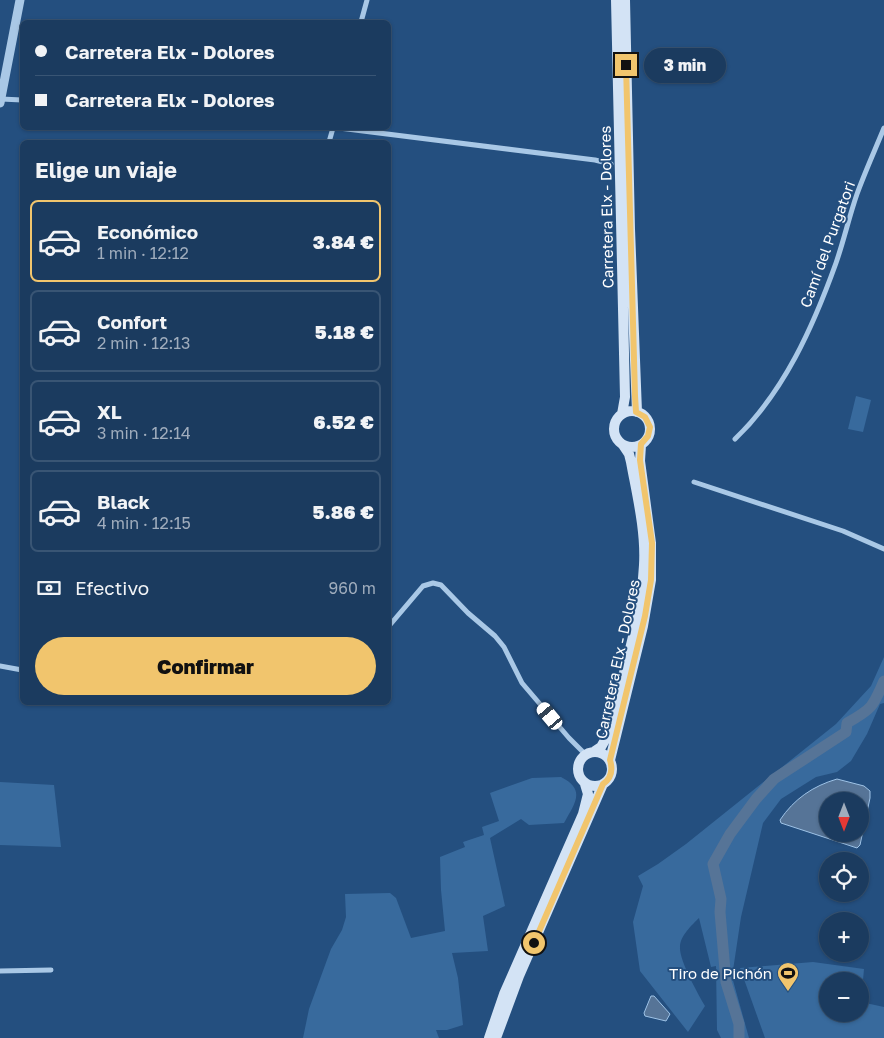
<!DOCTYPE html>
<html lang="es">
<head>
<meta charset="utf-8">
<style>
  :root { --surface:#1b3b5f; --page:#284668; --text:#f1f3f6; --muted:#a0adbd; --line:#395574; --accent:#f1c56d }
  body { margin:0; font-family:"Golos Text",sans-serif; background:var(--page); color:var(--text); height:100vh; display:flex; flex-direction:column; font-size:19px; white-space:nowrap }
  * { box-sizing:border-box; margin:0 }
  p { font-size:16px; color:var(--muted) }
  .icon { flex:none; width:28px; height:28px; fill:none; stroke:currentColor; stroke-width:2; stroke-linecap:round; stroke-linejoin:round }
  .map { position:relative; flex:1; overflow:hidden }
  .side { position:absolute; left:20px; top:140px; width:371px; height:565px; display:flex; flex-direction:column; background:var(--surface); border-radius:8px; box-shadow:0 1px 4px #0004,0 0 0 1px var(--line) }
  .side>* { flex:none }
  .guide { position:absolute; left:20px; top:20px; width:371px; height:110px; border-radius:8px; box-shadow:0 1px 4px #0004,0 0 0 1px var(--line); display:grid; align-content:center; height:110px; padding:0 15px; background:var(--surface) }
  .needle { width:32px; rotate:180deg }
  .controls { position:absolute; left:819px; top:792px; display:grid; gap:10px }
  .controls a { display:grid; place-items:center; width:50px; height:50px; border-radius:50%; background:var(--surface); box-shadow:0 1px 4px #0004,0 0 0 1px var(--line); font-size:25px }
  .end { position:absolute; width:22px; height:22px; margin:-11px; border:6px solid #f1c56d; background:#111; box-shadow:0 0 0 2px #111 }
  .from { border-radius:50% }
  .bubble { position:absolute; height:35px; border-radius:18px; background:var(--surface); box-shadow:0 1px 4px #0004,0 0 0 1px var(--line); font-size:16px; font-weight:800; line-height:35px; text-align:center }
  .car { position:absolute; width:15px; height:30px; margin:-15px -8px; border-radius:6px; box-shadow:0 0 4px 1px #0007; background:linear-gradient(#fff 24%,#345 0 40%,#fff 0 76%,#345 0 86%,#fff 0) }
  .guide b { display:flex; align-items:center; gap:18px; height:48px; font-size:19px }
  .guide b+b { border-top:1px solid var(--line) }
  .guide i { width:12px; height:12px; background:var(--text) }
  ul { padding:0; list-style:none }
  li { display:flex; align-items:center; gap:15px; height:82px; margin:0 10px 8px; padding:0 5px; border:2px solid var(--line); border-radius:8px }
  li div { flex:1 }
  li b { display:block; font-size:19px }
  li em { font-style:normal; font-weight:800 }
  li.current { border-color:var(--accent) }
  li>.icon { width:45px; height:45px; stroke-width:1.5 }
  h2 { padding:0 15px; font-size:22px; line-height:60px }
  .pay { display:flex; align-items:center; gap:12px; height:55px; padding:0 15px; font-size:19px }
  .pay p { margin-inline-start:auto }
  .button { display:flex; gap:10px; margin-top:auto; padding:10px 15px }
  .button a { flex:1; height:58px; border-radius:30px; background:var(--accent); color:#111; font-size:20px; font-weight:800; line-height:58px; text-align:center }
  .map>svg:first-child { display:block }
  .green { fill:#386a9d; fill-rule:evenodd }
  .water { fill:#567497; stroke:#9ec3e7; fill-rule:evenodd }
  .lines { fill:none; stroke-linecap:round; stroke-linejoin:round }
  .river { stroke:#567497; stroke-width:11 }
  .minor { stroke:#a9c8e6; stroke-width:5 }
  .tertiary { stroke:#a9c8e6; stroke-width:9 }
  .secondary { stroke:#d3e3f5; stroke-width:10 }
  .route { stroke:#f1c56d; stroke-width:6 }
  .labels { text-anchor:middle; dominant-baseline:central; stroke-width:4; stroke-linejoin:round; paint-order:stroke }
  .street-label { font-size:15px; fill:#fff; stroke:#244f7f }
  .poi-label { font-size:15px; fill:#fff; stroke:#244f7f; text-anchor:end }
</style>
</head>
<body>
<div class="map">
<svg width="884" height="1038" viewBox="0 0 884 1038">
  <rect width="100%" height="100%" fill="#244f7f"/>
  <!-- green -->
  <path class="green" d="M856,396l15,4 -8,32 -15,-3z
    M884,657v46l-4,1 -13,30 -16,27 -14,11 -21,5 -35,22 -18,24 -22,94 -9,60 17,61h-28l-4,-8 -1,-64 -5,1 -12,-49c-7,7 -19,18 -19,29 -1,13 18,47 25,59l-17,26 -48,-61 -7,-49 10,-36 -5,-10 20,-12 28,-20 150,-120 35,-38z
    M561,777c26,13 13,27 3,46l-35,2 -8,-6 -31,19 15,68 -22,10 5,35 -36,2 6,25 5,47 -16,5h-11l3,8h-136l6,-29 22,-60 11,-19 4,-13 -1,-23 45,-1 6,5 15,40 34,-7 -4,-41 -1,-33 25,-10 -2,-5 21,-7 -2,-8 17,-6 -9,-28 42,-15z
    M0,782l54,3 7,62 -61,-2z
    M813,962l51,7 -3,33 23,5v31h-119l-25,-70zM828,981h32v33h-32z"/>
  <!-- water -->
  <path class="water" d="M837,779l27,7 6,5v7l-10,47 -3,3 -76,-25 -1,-3c14,-21 33,-34 57,-41zM860,801v33h-32v-33z
    M651,996h3l16,18 -4,7 -21,-5 -1,-3z"/>
  <g class="lines">
    <!-- river -->
    <path class="river" d="M739,1038v-14l-13,-42 -6,-70 1,-13 -8,-35 17,-30 26,-35 18,-20 72,-47 1,-9c25,-14 26,-16 37,-42"/>
    <!-- minor -->
    <path class="minor" d="M361,22l6,-22
      M1,99l21,1
      M339,128l256,32 16,4
      M329,142l4,-14
      M735,439c49,-47 78,-112 101,-176 8,-23 13,-46 21,-69 8,-22 18,-44 27,-66
      M694,482l149,49 41,18
      M389,626l34,-40 10,-3 8,2 27,28 27,23 9,11 18,36 47,55 16,16
      M0,666l22,4
      M0,971l51,-1"/>
    <!-- tertiary -->
    <path class="tertiary" d="M0,103l20,-103"/>
    <!-- secondary -->
    <path class="secondary" d="M616,0l9,397 -3,17
      M625,0l5,229 7,183
      M614 429a18 18 0 1 1 36 0a18 18 0 1 1-36 0Z
      M595,751l6,-4 8,-14c12,-55 32,-111 35,-168 2,-34 -7,-70 -13,-103l-2,-8 -6,-9
      M578 769a17 17 0 1 1 34 0a17 17 0 1 1-34 0Z
      M610,760l33,-134 8,-46v-37l-11,-82 1,-16
      M489,1038l15,-44 79,-180 5,-20 -3,-10
      M496,1038l23,-62 84,-192"/>
  </g>
  <g class="lines">
    <!-- route -->
    <path class="route" d="M534,943l69,-159c9,-6 10,-14 7,-24l35,-144 6,-36 1,-37 -12,-83 1,-16 7,-8 2,-9 -5,-10 -9,-5 -1,-16 -9,-331"/>
  </g>
  <!-- icons -->
  <defs>
    <g id="stadium-pin" transform="scale(1.125)"><path d="M0 17L-7.5 6A9.5 9.5 0 1 1 7.5 6Z" fill="#f1c56d" stroke="#244f7f"/><path d="M0-5a6.5 5 0 1 0 0 10a6.5 5 0 1 0 0-10ZM-3.5-1.8h7v3.6h-7Z" fill="#111"/></g>
  </defs>
  <g fill-rule="evenodd">
    <use href="#stadium-pin" x="788" y="973"/>
  </g>
  <g class="labels">
    <!-- street labels -->
    <g class="street-label">
      <text transform="translate(606 207) rotate(-91)">Carretera Elx - Dolores</text>
      <text transform="translate(827 244) rotate(-70)">Camí del Purgatori</text>
      <text transform="translate(617 659) rotate(-78)">Carretera Elx - Dolores</text>
    </g>
    <!-- poi labels -->
    <g class="poi-label">
      <text x="772" y="973">Tiro de Pichón</text>
    </g>
  </g>
</svg>
<div class="controls">
<a><svg class="needle" viewBox="-14 -14 28 28"><path d="M0-13l5 13h-10z" fill="#e53935"/><path d="M0 13l5-13h-10z" fill="#a0adbd"/></svg></a>
<a><svg class="icon" aria-label="locate" viewBox="0 0 24 24"><circle cx="12" cy="12" r="6"/><path d="M12 2v4M12 18v4M2 12h4M18 12h4"/></svg></a>
<a>+</a>
<a>−</a>
</div>
<i class="end from" style="left:534px;top:943px"></i>
<i class="end" style="left:626px;top:65px"></i>
<div class="bubble" style="left:644px;top:48px;width:82px">3 min</div>
<i class="car" style="left:550px;top:716px;rotate:320deg"></i>
<div class="guide">
<b><i class="from"></i>Carretera Elx - Dolores</b>
<b><i></i>Carretera Elx - Dolores</b>
</div>
<section class="side">
<h2>Elige un viaje</h2>
<ul>
<li class="current"><svg class="icon" aria-label="car" viewBox="0 0 24 24"><path d="M5 17H2v-5l4-1 3-4h7l3 4 3 1v5h-3M9 17h6M6 11h13"/><circle cx="7" cy="17" r="2"/><circle cx="17" cy="17" r="2"/></svg><div><b>Económico</b><p>1 min · 12:12</p></div><em>3.84 €</em></li>
<li><svg class="icon" aria-label="car" viewBox="0 0 24 24"><path d="M5 17H2v-5l4-1 3-4h7l3 4 3 1v5h-3M9 17h6M6 11h13"/><circle cx="7" cy="17" r="2"/><circle cx="17" cy="17" r="2"/></svg><div><b>Confort</b><p>2 min · 12:13</p></div><em>5.18 €</em></li>
<li><svg class="icon" aria-label="car" viewBox="0 0 24 24"><path d="M5 17H2v-5l4-1 3-4h7l3 4 3 1v5h-3M9 17h6M6 11h13"/><circle cx="7" cy="17" r="2"/><circle cx="17" cy="17" r="2"/></svg><div><b>XL</b><p>3 min · 12:14</p></div><em>6.52 €</em></li>
<li><svg class="icon" aria-label="car" viewBox="0 0 24 24"><path d="M5 17H2v-5l4-1 3-4h7l3 4 3 1v5h-3M9 17h6M6 11h13"/><circle cx="7" cy="17" r="2"/><circle cx="17" cy="17" r="2"/></svg><div><b>Black</b><p>4 min · 12:15</p></div><em>5.86 €</em></li>
</ul>
<div class="pay"><svg class="icon" aria-label="cash" viewBox="0 0 24 24"><path d="M3 7h18v10H3z"/><circle cx="12" cy="12" r="2"/></svg>Efectivo<p>960 m</p></div>
<div class="button"><a>Confirmar</a></div>
</section>
</div>
</body>
</html>
